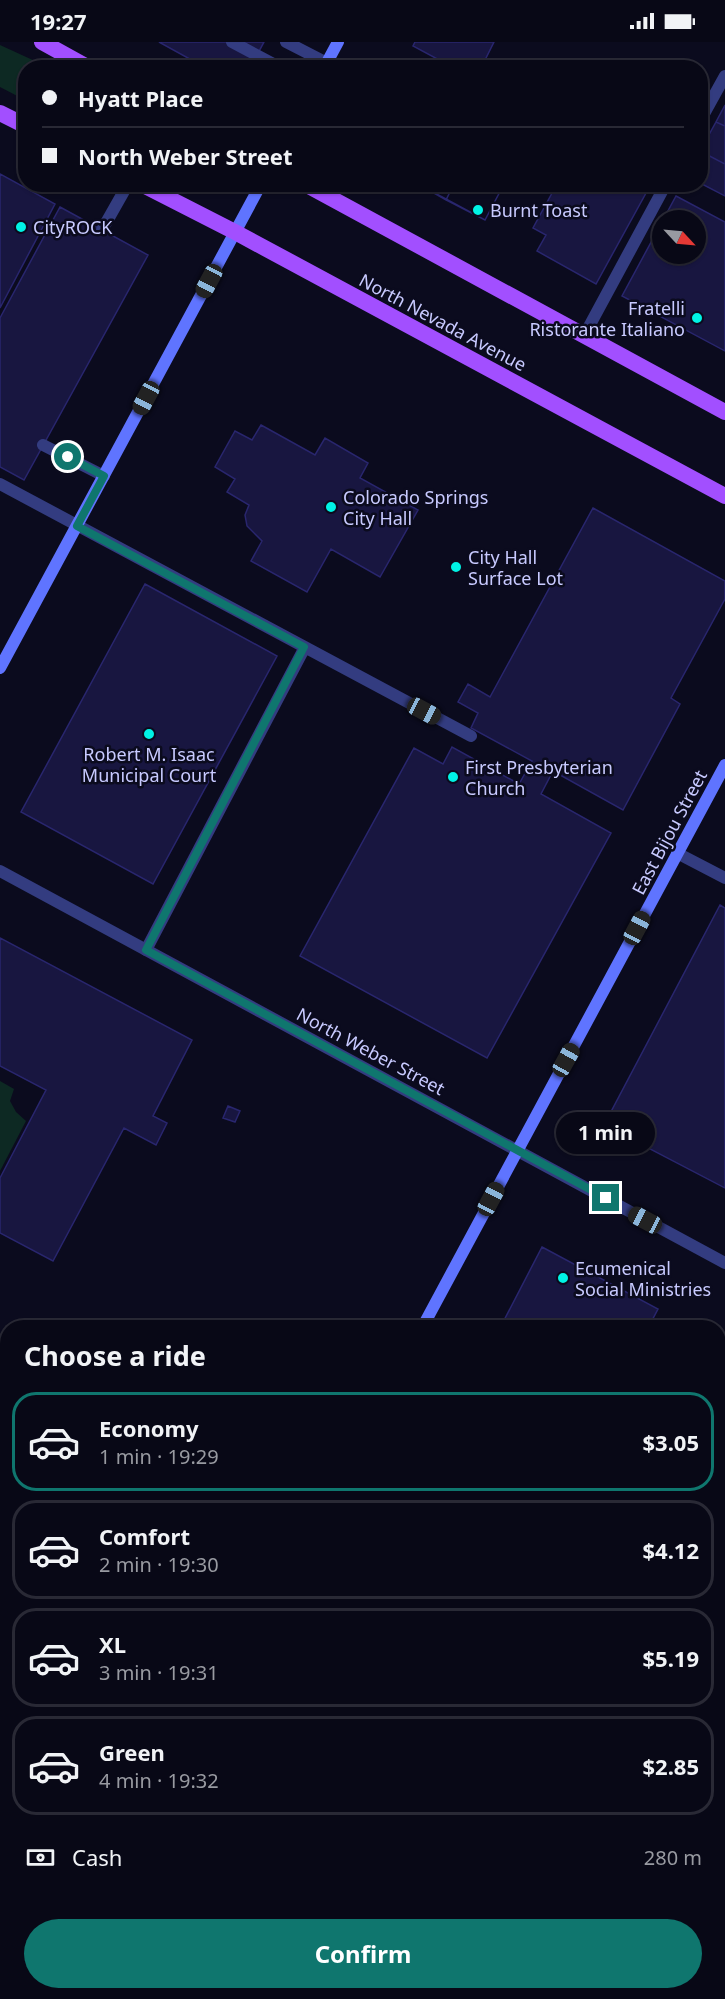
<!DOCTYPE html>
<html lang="en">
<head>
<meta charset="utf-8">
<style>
  :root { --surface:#080816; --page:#161623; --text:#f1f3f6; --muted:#989aa1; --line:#292935; --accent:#0f766e }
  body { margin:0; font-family:"Noto Sans",sans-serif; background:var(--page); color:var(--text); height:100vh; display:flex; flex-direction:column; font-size:22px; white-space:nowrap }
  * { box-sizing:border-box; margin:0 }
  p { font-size:20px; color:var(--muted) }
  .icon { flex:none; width:33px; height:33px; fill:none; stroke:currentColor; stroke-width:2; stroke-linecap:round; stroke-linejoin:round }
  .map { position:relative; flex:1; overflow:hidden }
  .details { position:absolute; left:0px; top:1278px; width:726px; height:680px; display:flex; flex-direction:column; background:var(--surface); border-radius:24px 24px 0 0; box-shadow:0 2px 4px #0004,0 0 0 2px var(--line) }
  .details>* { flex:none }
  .guide { position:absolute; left:18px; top:18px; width:690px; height:132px; border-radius:24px; box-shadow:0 2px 4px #0004,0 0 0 2px var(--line); display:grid; align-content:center; height:132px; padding:0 24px; background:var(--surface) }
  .needle { width:39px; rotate:116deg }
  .fabs { position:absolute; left:652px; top:168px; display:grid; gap:12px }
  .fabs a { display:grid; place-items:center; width:54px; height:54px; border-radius:50%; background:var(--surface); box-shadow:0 2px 4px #0004,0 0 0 2px var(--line); font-size:30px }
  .end { position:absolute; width:27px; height:27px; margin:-14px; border:8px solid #0f766e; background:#fff; box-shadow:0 0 0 3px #fff }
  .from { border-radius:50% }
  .bubble { position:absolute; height:42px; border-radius:21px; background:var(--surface); box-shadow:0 2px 4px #0004,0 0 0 2px var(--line); font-size:20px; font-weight:700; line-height:42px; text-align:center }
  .car { position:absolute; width:18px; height:36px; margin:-18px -9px; border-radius:8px; box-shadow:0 0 4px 2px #0007; background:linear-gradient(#222 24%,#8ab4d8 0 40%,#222 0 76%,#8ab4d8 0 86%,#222 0) }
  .guide b { display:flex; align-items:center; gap:21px; height:57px; font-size:22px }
  .guide b+b { border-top:2px solid var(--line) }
  .guide i { width:15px; height:15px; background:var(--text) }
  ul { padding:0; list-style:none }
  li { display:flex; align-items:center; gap:18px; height:99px; margin:0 12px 9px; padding:0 12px; border:3px solid var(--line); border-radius:24px }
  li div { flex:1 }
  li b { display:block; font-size:22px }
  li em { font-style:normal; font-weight:700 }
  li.on { border-color:var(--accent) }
  li>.icon { width:54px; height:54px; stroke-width:1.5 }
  h2 { padding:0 24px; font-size:27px; line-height:72px }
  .pay { display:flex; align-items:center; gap:15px; height:66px; padding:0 24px; font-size:22px }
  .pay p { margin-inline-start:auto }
  .button { display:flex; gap:12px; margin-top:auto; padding:12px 24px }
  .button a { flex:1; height:69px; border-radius:36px; background:var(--accent); color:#fff; font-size:24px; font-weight:700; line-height:69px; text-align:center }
  .status { display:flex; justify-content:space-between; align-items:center; height:42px; padding:0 30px; background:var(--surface); direction:ltr }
  .status svg { height:16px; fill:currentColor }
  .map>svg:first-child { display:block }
  .green { fill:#0d2923 }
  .building { fill:#181640; stroke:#29266e; stroke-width:1.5; fill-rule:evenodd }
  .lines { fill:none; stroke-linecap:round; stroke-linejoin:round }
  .service { stroke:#333c80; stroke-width:12 }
  .minor { stroke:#333c80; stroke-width:12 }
  .tertiary { stroke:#333c80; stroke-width:12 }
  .secondary { stroke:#5f74ff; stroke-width:12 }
  .primary { stroke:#a24fff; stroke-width:16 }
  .route { stroke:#0f766e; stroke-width:8 }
  .poi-dot { fill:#00f3e5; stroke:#0b0b1e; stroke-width:2 }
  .labels { text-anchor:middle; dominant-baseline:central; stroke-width:5; stroke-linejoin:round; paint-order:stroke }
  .poi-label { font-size:18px; fill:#c8caff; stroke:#0b0b1e; text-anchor:start }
  .street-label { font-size:18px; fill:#c8caff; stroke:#0b0b1e }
</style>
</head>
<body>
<div class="status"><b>19:27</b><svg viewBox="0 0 49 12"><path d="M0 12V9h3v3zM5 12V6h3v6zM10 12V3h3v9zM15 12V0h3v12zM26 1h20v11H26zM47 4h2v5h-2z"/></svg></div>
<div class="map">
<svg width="725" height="1957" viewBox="0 0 725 1957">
  <rect width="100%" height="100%" fill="#0b0b1e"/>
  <!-- green -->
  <path class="green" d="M0,3l48,22 -22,1 -1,32 -25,-13z
    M0,1039l14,8 -4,12 6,11 10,9 -26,50z"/>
  <!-- building -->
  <path class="building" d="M159,0h105l-14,26h-44z
    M415,0h79l-13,26h-27l-41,-22z
    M725,63v21l-9,-4z
    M716,80l9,4v38l-25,-13z
    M700,109l25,13v32l-25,-13z
    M0,132l55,30 -55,104z
    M418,142h36l-8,16z
    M418,142h86l-19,36z
    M454,142h50l-19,36 -39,-20z
    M557,142h94l-55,100 -59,-33 9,-16 -13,-7z
    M676,154l49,26v129l-103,-55zM663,178h33v34h-33z
    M60,165l88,48 -124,225 -24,-13v-149z
    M261,383l54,30 10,-17 43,25 -8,15 58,32 -38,67 -49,-28 -24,43 -56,-31 11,-20 -15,-15 -2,-11 4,-10 -22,-13 8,-13 -20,-12 20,-36 17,9z
    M593,466l132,73v18l-54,99 9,6 -57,106 -70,-39 -12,23 70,39 -124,225 -187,-102 114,-208 29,16 9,-17 67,37 13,-23 -61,-33 7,-15 -20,-11 10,-18 22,13z
    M145,542l132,72 -124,228 -132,-72z
    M720,863l5,3v280l-121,-63z
    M0,896l192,102 -39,76 14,7 -11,22 -32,-17 -71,133 -53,-28v-55l46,-88 -46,-24z
    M228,1064l12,5 -5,11 -12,-4z
    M542,1205l116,62 -10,19h-148z
    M722,1329l3,2v80l-7,-3v-73z
    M718,1450l7,3v126l-5,9z
    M0,1753l8,4v47l-7,12z
    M211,1950h75l13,7h-92z"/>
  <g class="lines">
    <!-- service -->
    <path class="service" d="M232,0l49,26
      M286,0l41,21
      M700,79l25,-45
      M102,188l26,-46
      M585,292l81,-150
      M43,403l61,31
      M0,442l471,252
      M677,811l48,25
      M146,908l159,-303
      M326,1950l14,7
      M188,1957l3,-7
      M314,1957l4,-7"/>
    <!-- minor -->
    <path class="minor" d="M718,1601l7,4
      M59,1957l4,-7"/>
    <!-- tertiary -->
    <path class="tertiary" d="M0,829l725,392"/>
    <!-- secondary -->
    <path class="secondary" d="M324,26l14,-26
      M0,626l261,-484
      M422,1286l303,-563"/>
    <!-- primary -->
    <path class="primary" d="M42,0l47,26
      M0,71l26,13
      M141,142l94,48 490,264
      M305,142l420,228
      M0,1597l8,4
      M0,1672l8,4
      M519,1950l13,7
      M659,1950l13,7"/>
  </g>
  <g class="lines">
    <!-- route -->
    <path class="route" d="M68,415l36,19 -27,50 227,121 -158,303 460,248"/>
  </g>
  <!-- markers -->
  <g class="poi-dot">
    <circle cx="478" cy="168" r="6"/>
    <circle cx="21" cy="185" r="6"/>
    <circle cx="697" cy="276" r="6"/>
    <circle cx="331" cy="465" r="6"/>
    <circle cx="456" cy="525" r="6"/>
    <circle cx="149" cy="692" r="6"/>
    <circle cx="453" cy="735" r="6"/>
    <circle cx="563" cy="1236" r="6"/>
  </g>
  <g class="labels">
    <!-- poi labels -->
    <g class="poi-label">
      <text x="490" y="168">Burnt Toast</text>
      <text x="33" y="185">CityROCK</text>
      <text x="685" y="266" text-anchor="end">Fratelli<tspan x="685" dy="21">Ristorante Italiano</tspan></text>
      <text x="343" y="455">Colorado Springs<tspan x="343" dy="21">City Hall</tspan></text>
      <text x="468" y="515">City Hall<tspan x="468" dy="21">Surface Lot</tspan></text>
      <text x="149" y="712" text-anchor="middle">Robert M. Isaac<tspan x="149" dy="21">Municipal Court</tspan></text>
      <text x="465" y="725">First Presbyterian<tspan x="465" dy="21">Church</tspan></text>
      <text x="575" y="1226">Ecumenical<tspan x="575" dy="21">Social Ministries</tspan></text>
    </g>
    <!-- street labels -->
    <g class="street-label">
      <text transform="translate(443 280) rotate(28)">North Nevada Avenue</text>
      <text transform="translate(669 790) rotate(-62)">East Bijou Street</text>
      <text transform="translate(371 1009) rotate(28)">North Weber Street</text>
    </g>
  </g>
</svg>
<div class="fabs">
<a><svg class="needle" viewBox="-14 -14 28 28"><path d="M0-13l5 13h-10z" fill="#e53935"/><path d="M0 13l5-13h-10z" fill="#989aa1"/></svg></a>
</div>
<i class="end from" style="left:68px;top:415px"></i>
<i class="end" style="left:606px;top:1156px"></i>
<div class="bubble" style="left:556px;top:1070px;width:99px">1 min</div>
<i class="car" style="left:209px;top:239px;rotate:208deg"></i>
<i class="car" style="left:146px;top:356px;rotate:208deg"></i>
<i class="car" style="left:424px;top:669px;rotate:118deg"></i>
<i class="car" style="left:637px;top:886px;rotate:28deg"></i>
<i class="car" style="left:566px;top:1018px;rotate:29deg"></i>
<i class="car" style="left:491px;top:1157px;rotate:28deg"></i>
<i class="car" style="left:645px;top:1178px;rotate:298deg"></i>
<div class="guide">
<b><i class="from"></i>Hyatt Place</b>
<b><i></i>North Weber Street</b>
</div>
<section class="details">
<h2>Choose a ride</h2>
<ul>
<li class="on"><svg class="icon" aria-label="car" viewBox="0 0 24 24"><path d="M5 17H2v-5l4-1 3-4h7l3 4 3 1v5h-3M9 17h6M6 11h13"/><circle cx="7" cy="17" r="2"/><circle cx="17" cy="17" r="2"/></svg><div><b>Economy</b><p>1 min · 19:29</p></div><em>$3.05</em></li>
<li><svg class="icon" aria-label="car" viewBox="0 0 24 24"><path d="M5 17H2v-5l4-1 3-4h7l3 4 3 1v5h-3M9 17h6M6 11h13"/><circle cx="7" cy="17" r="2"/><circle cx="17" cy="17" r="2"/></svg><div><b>Comfort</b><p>2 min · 19:30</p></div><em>$4.12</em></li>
<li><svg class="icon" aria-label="car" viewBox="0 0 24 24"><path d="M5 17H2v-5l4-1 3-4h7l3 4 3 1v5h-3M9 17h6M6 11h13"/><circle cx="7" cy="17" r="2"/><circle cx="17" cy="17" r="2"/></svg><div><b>XL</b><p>3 min · 19:31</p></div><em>$5.19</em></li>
<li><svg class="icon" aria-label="car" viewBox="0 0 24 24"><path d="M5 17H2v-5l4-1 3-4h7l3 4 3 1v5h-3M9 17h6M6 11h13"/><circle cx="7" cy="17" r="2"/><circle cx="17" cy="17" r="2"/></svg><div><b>Green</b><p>4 min · 19:32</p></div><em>$2.85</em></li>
</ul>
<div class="pay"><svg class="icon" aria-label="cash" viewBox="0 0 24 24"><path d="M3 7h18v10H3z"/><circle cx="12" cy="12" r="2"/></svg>Cash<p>280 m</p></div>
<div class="button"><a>Confirm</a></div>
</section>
</div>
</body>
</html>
